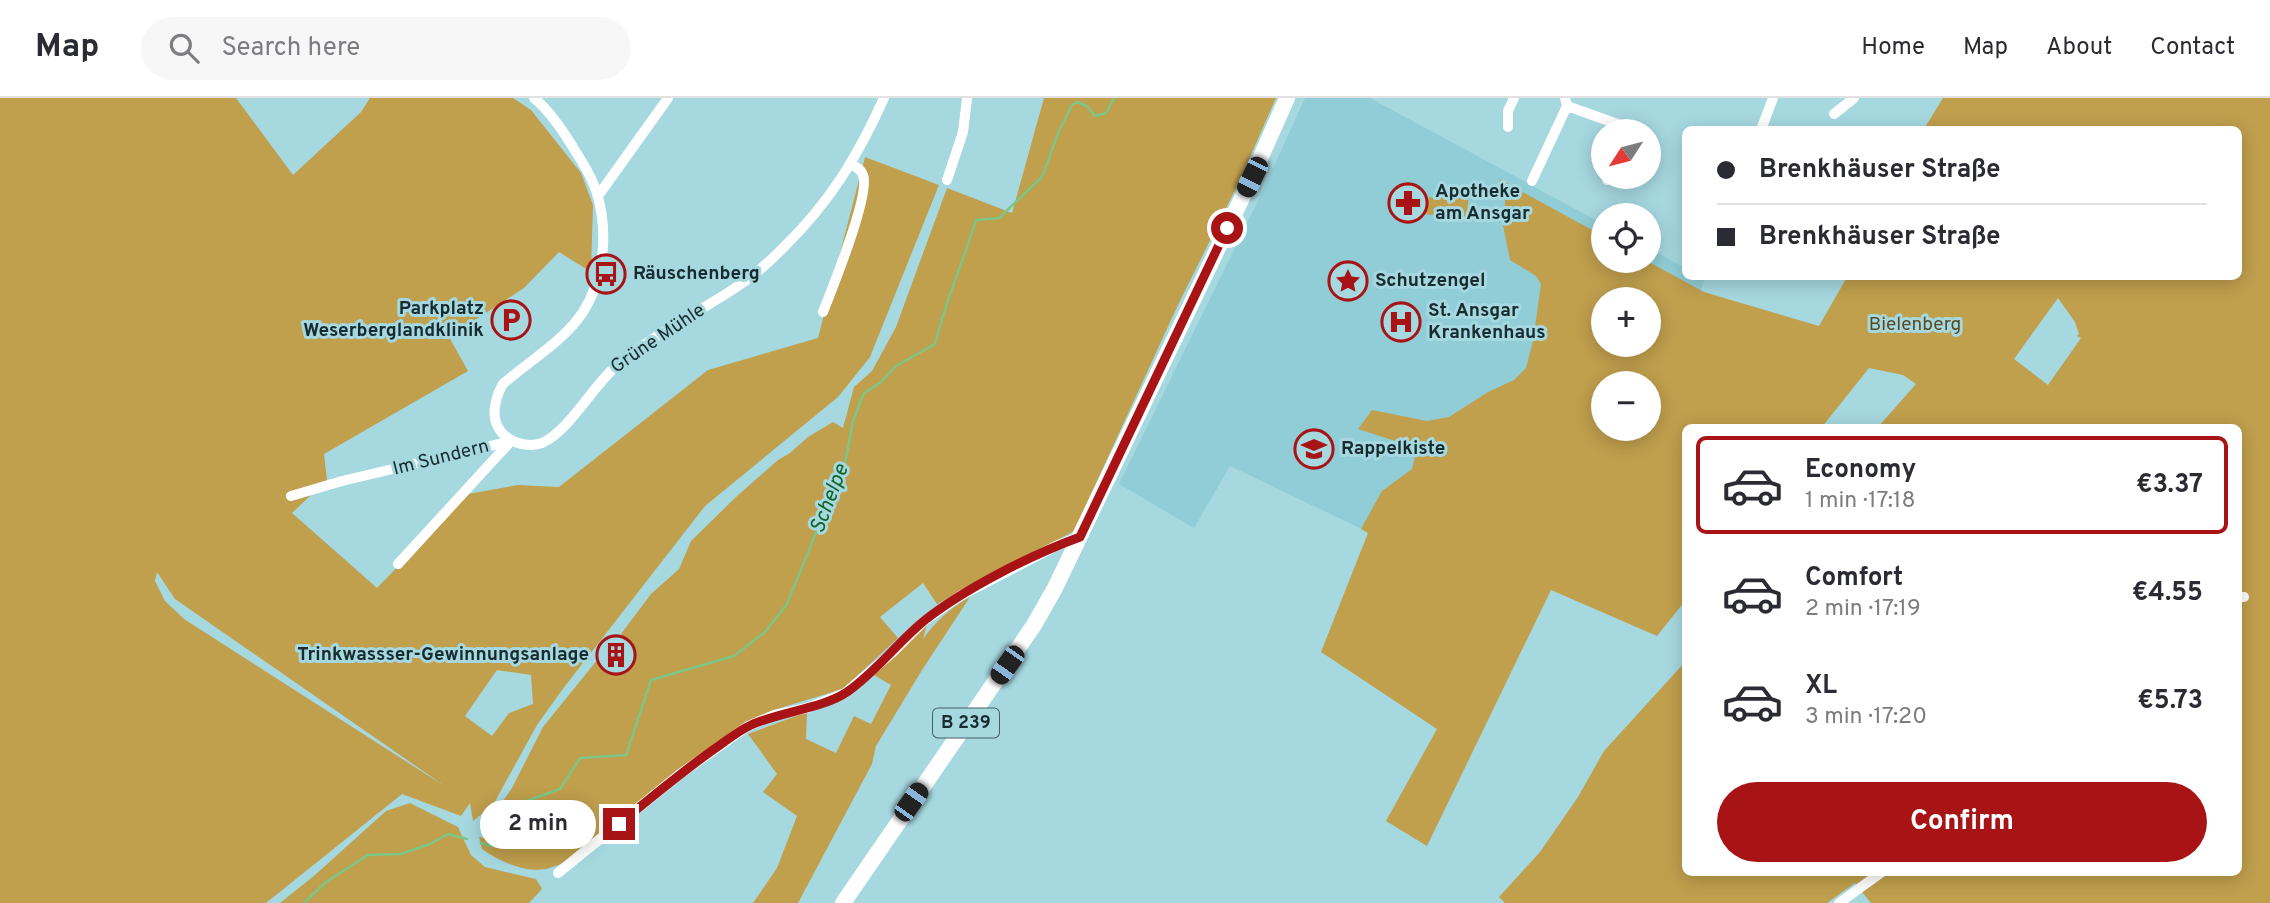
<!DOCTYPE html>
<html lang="en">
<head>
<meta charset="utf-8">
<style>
  :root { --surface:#fff; --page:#f7f7f7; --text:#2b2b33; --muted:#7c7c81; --line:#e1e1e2; --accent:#a81416 }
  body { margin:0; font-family:Overpass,sans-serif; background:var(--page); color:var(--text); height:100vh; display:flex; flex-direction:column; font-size:26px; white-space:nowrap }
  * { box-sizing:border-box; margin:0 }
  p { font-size:23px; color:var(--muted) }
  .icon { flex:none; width:38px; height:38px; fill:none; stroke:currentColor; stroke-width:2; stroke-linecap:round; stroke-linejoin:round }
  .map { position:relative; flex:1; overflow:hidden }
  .sheet { position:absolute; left:1682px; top:326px; width:560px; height:452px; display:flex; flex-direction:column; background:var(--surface); border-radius:10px; box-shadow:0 4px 18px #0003 }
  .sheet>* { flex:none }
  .banner { position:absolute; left:1682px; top:28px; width:560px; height:154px; border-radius:10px; box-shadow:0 4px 18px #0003; display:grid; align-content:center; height:154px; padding:0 35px; background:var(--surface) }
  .needle { width:46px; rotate:234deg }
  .controls { position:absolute; left:1591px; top:21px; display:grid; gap:14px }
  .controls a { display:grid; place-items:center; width:70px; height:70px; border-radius:50%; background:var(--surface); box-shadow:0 4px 18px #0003; font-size:35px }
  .end { position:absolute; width:32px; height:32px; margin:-16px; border:9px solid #a81416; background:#fff; box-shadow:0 0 0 4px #fff }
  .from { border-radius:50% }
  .bubble { position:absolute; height:49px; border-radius:24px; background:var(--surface); box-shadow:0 4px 18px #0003; font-size:23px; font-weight:700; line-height:49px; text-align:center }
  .car { position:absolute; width:21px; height:42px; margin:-21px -10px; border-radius:9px; box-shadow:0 0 5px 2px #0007; background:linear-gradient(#222 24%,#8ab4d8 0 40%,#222 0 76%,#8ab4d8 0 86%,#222 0) }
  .banner b { display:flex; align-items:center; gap:24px; height:66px; font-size:26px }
  .banner b+b { border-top:2px solid var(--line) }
  .banner i { width:18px; height:18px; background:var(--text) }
  ul { padding:12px 0 0; list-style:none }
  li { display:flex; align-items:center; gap:21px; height:98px; margin:0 14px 10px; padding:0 21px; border:4px solid transparent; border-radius:10px }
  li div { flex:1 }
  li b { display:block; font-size:26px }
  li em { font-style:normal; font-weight:700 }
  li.current { border-color:var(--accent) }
  li>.icon { width:63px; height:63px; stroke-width:1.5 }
  .primary-button { display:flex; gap:14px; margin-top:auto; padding:14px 35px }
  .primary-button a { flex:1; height:80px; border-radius:42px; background:var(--accent); color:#fff; font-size:28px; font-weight:700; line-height:80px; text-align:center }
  header { display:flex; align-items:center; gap:42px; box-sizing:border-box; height:98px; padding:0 35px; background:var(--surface); border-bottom:2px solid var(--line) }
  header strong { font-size:33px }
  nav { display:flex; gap:38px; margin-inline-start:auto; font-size:24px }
  .search { width:490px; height:63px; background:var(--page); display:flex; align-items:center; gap:18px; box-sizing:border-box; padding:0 24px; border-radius:38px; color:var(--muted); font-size:26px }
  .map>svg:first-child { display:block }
  .built { fill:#91cdd6; fill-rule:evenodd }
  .green { fill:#c09f4d; fill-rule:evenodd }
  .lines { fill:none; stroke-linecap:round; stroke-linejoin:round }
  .stream { stroke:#7cc686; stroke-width:2.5 }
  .street { stroke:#fff; stroke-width:10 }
  .primary { stroke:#fff; stroke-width:16 }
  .route { stroke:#a81416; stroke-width:9 }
  .labels { text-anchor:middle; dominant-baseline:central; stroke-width:6; stroke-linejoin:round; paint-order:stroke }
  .shield { fill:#a6d8e0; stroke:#436064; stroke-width:2 }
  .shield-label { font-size:18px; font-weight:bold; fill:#182c2f }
  .poi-label { font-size:19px; font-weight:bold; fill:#182c2f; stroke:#a6d8e0; text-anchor:start }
  .park-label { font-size:19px; fill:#594a23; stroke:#a6d8e0 }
  .street-label { font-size:19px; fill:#182c2f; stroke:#a6d8e0 }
  .water-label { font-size:21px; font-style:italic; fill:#136328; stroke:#a6d8e0 }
</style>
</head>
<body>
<header>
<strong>Map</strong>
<div class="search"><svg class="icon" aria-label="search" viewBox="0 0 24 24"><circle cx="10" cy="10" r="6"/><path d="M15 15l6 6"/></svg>Search here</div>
<nav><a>Home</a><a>Map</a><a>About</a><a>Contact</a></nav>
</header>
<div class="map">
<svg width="2270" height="805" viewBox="0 0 2270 805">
  <rect width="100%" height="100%" fill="#a6d8e0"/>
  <!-- built -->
  <path class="built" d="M1305,0h65l233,126v37h45l1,-13 36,20v8l16,1 4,2 -32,83 -25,21h-45v46l-235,103 -138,-66 -36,62 -75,-44 139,-283zM1603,201h45v46h-45z"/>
  <!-- green -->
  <path class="green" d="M0,0h236l57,77 68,-63 9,-14h143l18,12 50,63 12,32 -2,67 -32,-20 -35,36 -75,49 19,34 -144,83 3,26 -35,33 85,75 91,-94 50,-9 41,2 149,-117 110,-32 47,-181 74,28 -69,172 -32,40 -133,109 -143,184 -25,35 -44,80 -20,16 -3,-18 -9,13 -59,-22 -136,109h-266zM157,474l18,27 271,188 -262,-168 -19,-18 -10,-20zM497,572l34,5 2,29 -24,9 -17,23 -27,-20z
    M1044,0h232l-37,84 -62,125 -103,224 -137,73 -14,-21 -43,34 18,21 -55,51 -63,19 -33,16 -179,137c-7,3 -15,6 -22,8 -22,4 -47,-8 -64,-20l-3,-12 14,2 7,-9 -2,-22 14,-20 31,-61 55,-68 15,13 21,-26 -13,-12 30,-40 28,-25 12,-28 45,-44 42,-37 12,-7 18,-16 25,-15 10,6 11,-41 18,-16 24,-44 51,-139 65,25z
    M1943,0h327v805h-399l-16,-20 -28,20h-322l-6,-6 41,-45 38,-55 26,-46 81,-89v210h553v-445h-360l38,-43 -13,-9 -34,-7 -47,59h-137v174l-28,35 -106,-46 -124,256 -41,-25 51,-92 -116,-77 47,-119 -7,-4 21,-38 30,-22 5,-21 -59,-19 14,-19 55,11 22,-4 39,-25 26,-12 12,-12 7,-27 8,-57 -5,-8 -26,-16 -7,-35 2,-24 -6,-22 104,57v25h44l57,31 115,34 28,-49 391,-1v-146l-314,-1zM2058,200l17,24 4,12 -2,2 4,2 -33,47 -34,-26zM1603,201h45v46h-45zM1603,285h45v46h-45z
    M1437,91l32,6 -3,25 -40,-6 3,-17 6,1z
    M970,499l-48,73 -46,76 -4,18 -74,139h-45l24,-35 20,-52 -34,-24 14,-18 -29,-40 59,-22 -1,27 30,14 18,-37 17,8 20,-39 -17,-10 53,-51 -4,15c13,-18 27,-31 47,-42z
    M410,705l48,24 13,28 14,12 51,12 6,10 -13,14h-249l35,-28 71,-64z"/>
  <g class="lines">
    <!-- stream -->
    <path class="stream" d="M481,745l11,3 24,-18 5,-25 39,-14 20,-31 46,-3 25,-75 83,-24 31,-24 22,-28 33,-81 22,-44 11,-58 11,-28 16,-10 16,-17 39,-22c10,-42 28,-82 41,-124l23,-2 43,-41 17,-46 13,-26 5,-3 10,4 8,10 11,-3 8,-15
      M304,805l22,-21 42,-27 33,-1 29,-10 18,-10 19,5"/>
    <!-- street -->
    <path class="street" d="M534,0c15,12 27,30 37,46 10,16 22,34 27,53 10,37 6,82 -15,115 -19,29 -54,49 -80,72 -6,10 -12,29 -6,41 7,16 28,24 45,18 29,-13 53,-62 81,-83 38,-30 82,-51 121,-78 15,-10 28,-23 40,-35 46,-45 74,-91 100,-149
      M1565,0l2,8 59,21 -1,4
      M1834,16l20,-16
      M1508,29v-16l6,-13
      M1761,32l12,-32
      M947,82l16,-48 4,-34
      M1607,82l2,-3
      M1532,83l35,-75
      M598,98l70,-98
      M823,214c9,-23 48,-119 40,-137 -2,-6 -7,-8 -12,-11
      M291,398l51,-15 169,-40
      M398,466l113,-123
      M2238,499h6
      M558,775l122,-99 68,-48 26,-11 33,-7 38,-15 47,-40 32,-32 36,-25 96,-50 23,-9
      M1839,805l43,-31"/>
    <!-- primary -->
    <path class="primary" d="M843,805l191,-278 21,-37 197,-411 35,-79"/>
  </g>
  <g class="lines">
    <!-- route -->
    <path class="route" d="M619,726c33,-27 66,-55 101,-79 10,-7 20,-15 31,-20 28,-13 73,-17 96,-33 29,-20 51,-50 78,-72 41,-32 106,-65 155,-83l147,-309"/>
  </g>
  <!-- icons -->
  <defs>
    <g id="pharmacy-ring" transform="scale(2.0125)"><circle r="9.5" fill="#a6d8e0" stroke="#a81416" stroke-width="1.5"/><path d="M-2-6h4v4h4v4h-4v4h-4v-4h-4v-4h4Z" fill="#a81416"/></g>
    <g id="bus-ring" transform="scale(2.0125)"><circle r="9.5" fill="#a6d8e0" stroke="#a81416" stroke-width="1.5"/><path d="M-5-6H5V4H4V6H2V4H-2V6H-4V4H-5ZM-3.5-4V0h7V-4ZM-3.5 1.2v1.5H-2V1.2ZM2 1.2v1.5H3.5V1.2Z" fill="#a81416"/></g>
    <g id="sight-ring" transform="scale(2.0125)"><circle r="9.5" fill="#a6d8e0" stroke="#a81416" stroke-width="1.5"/><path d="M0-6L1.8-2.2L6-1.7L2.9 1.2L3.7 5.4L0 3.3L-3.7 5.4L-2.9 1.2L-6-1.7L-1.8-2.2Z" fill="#a81416"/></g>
    <g id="parking-ring" transform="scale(2.0125)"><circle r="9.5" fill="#a6d8e0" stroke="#a81416" stroke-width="1.5"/><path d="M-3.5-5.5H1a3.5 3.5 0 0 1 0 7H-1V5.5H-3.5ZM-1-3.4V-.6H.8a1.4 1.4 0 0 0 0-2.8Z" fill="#a81416"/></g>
    <g id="hospital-ring" transform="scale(2.0125)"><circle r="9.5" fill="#a6d8e0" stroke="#a81416" stroke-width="1.5"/><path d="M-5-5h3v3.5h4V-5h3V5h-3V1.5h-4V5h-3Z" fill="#a81416"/></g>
    <g id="school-ring" transform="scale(2.0125)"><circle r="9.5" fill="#a6d8e0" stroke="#a81416" stroke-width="1.5"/><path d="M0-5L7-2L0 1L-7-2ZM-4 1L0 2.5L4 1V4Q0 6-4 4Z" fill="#a81416"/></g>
    <g id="building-ring" transform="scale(2.0125)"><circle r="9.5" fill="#a6d8e0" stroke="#a81416" stroke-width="1.5"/><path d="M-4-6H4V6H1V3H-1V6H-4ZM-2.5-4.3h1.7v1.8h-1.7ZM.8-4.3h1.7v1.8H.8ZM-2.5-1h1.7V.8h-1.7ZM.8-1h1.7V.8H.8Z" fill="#a81416"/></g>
  </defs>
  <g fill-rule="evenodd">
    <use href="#pharmacy-ring" x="1408" y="105"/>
    <use href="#bus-ring" x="606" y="176"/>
    <use href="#sight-ring" x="1348" y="183"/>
    <use href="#parking-ring" x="511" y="222"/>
    <use href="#hospital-ring" x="1401" y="224"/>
    <use href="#school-ring" x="1314" y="351"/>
    <use href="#building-ring" x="616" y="557"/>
  </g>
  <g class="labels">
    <!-- shield labels -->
    <rect class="shield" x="933" y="610.5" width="66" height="29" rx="5"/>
    <g class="shield-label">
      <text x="966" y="625">B 239</text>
    </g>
    <!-- poi labels -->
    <g class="poi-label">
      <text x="1435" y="94">Apotheke<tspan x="1435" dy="22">am Ansgar</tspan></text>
      <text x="633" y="176">Räuschenberg</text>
      <text x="1375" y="183">Schutzengel</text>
      <text x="484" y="211" text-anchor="end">Parkplatz<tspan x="484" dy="22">Weserberglandklinik</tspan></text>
      <text x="1428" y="213">St. Ansgar<tspan x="1428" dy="22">Krankenhaus</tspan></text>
      <text x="1341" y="351">Rappelkiste</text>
      <text x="589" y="557" text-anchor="end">Trinkwassser-Gewinnungsanlage</text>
    </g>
    <!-- park labels -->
    <g class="park-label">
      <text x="1915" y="227">Bielenberg</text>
    </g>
    <!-- street labels -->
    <g class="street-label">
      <text transform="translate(658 241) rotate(-34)">Grüne Mühle</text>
      <text transform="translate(441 360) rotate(-14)">Im Sundern</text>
    </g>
    <!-- water labels -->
    <g class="water-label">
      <text transform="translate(830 401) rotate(-69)">Schelpe</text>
    </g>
  </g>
</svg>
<div class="controls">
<a><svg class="needle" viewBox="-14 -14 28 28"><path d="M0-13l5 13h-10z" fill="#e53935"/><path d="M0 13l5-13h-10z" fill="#7c7c81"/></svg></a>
<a><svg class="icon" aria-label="locate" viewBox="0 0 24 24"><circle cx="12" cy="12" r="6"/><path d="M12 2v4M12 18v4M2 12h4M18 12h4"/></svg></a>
<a>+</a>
<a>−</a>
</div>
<i class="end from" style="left:1227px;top:130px"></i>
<i class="end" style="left:619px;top:726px"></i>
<div class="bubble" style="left:480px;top:702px;width:116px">2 min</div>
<i class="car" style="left:1252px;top:79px;rotate:206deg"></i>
<i class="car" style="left:1007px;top:567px;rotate:215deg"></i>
<i class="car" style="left:911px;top:704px;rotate:35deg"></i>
<div class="banner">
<b><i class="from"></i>Brenkhäuser Straße</b>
<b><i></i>Brenkhäuser Straße</b>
</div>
<section class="sheet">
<ul>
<li class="current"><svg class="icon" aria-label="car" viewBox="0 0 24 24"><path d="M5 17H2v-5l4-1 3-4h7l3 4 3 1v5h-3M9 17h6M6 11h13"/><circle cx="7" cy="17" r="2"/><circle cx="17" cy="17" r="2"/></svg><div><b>Economy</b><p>1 min · 17:18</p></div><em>€3.37</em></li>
<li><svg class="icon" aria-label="car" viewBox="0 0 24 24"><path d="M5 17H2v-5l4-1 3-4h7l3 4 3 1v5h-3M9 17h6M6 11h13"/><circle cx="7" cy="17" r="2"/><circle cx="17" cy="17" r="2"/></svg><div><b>Comfort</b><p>2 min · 17:19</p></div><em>€4.55</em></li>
<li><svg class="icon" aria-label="car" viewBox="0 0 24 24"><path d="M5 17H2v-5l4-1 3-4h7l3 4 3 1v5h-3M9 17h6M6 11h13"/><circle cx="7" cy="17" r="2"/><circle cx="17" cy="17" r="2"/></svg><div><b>XL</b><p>3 min · 17:20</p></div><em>€5.73</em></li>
</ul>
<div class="primary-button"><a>Confirm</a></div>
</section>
</div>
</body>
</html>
